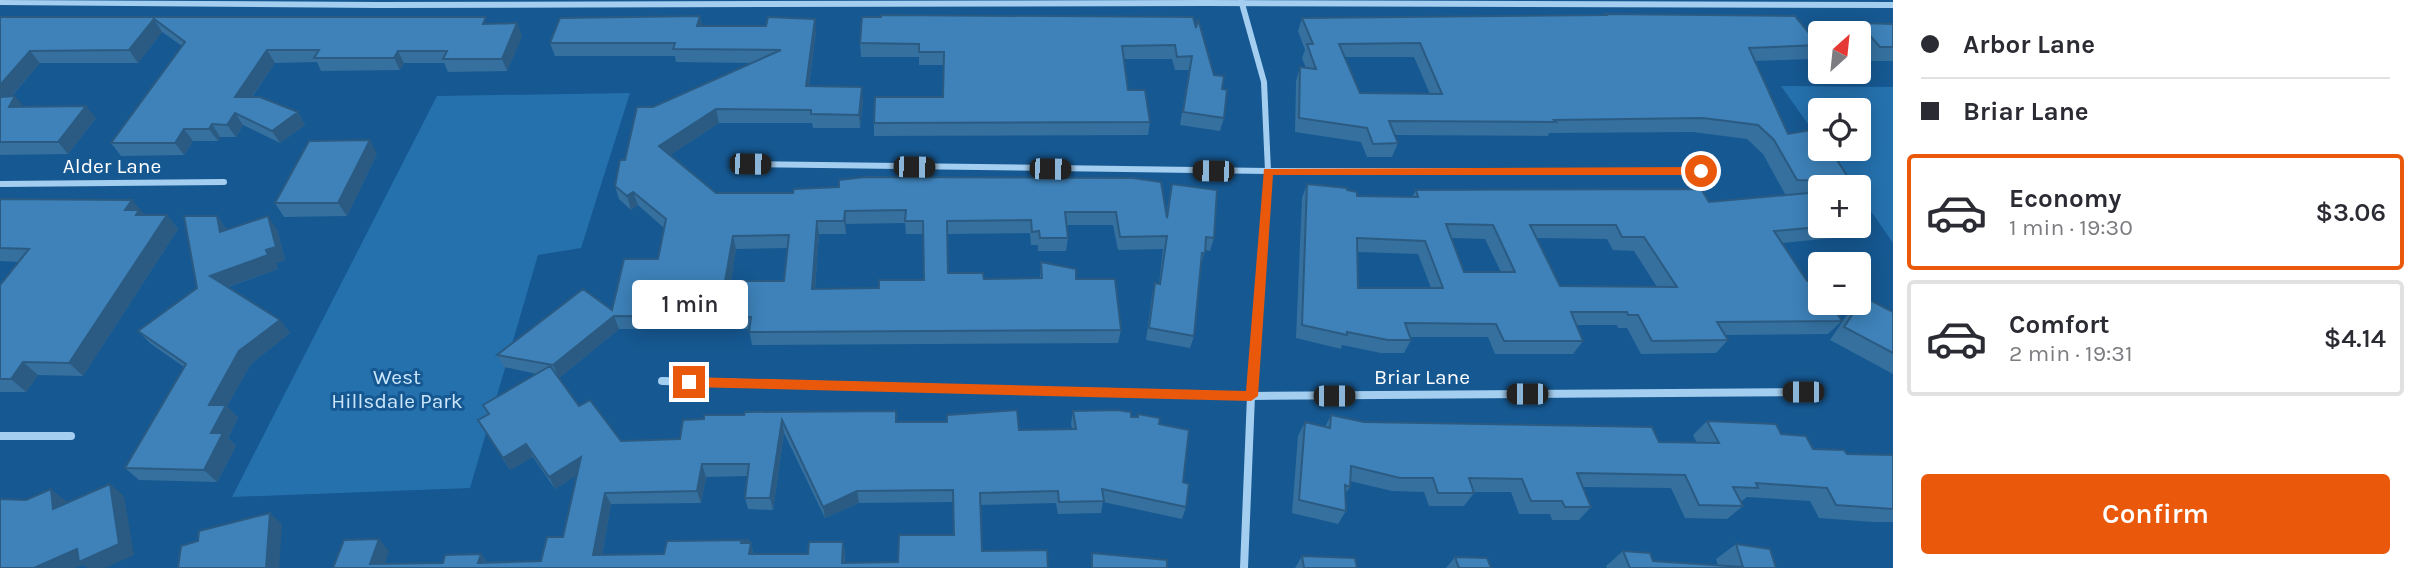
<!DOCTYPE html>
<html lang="en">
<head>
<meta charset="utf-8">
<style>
  :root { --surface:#fff; --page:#f7f7f7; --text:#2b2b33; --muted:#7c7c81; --line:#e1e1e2; --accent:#ea580c }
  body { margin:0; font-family:Karla,sans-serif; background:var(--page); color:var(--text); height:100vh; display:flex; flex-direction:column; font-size:26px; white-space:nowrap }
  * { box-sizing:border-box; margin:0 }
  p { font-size:23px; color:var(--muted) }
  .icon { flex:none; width:38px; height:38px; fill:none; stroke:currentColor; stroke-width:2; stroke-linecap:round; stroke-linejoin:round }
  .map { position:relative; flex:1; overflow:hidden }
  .sheet { display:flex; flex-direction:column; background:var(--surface); width:525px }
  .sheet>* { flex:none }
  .hud { display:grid; align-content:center; height:154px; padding:0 28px; background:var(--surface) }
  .needle { width:46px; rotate:27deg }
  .tools { position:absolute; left:1808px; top:21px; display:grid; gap:14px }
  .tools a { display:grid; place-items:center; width:63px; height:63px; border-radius:7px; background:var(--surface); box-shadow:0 4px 18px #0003; font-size:35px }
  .end { position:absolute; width:32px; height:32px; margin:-16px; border:9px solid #ea580c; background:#fff; box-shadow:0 0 0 4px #fff }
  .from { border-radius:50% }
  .bubble { position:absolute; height:49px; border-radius:7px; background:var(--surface); box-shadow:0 4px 18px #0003; font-size:23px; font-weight:600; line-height:49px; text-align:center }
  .car { position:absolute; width:21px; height:42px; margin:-21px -10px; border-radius:9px; box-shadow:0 0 5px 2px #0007; background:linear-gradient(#222 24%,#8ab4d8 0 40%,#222 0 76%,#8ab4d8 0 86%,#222 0) }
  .hud b { display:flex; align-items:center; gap:24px; height:66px; font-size:26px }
  .hud b+b { border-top:2px solid var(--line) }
  .hud i { width:18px; height:18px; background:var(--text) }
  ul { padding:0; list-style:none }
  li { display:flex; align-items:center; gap:21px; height:116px; margin:0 14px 10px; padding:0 14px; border:4px solid var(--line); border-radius:7px }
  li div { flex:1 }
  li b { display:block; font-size:26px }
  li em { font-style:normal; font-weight:600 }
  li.selected { border-color:var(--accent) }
  li>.icon { width:63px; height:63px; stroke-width:1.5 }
  .button { display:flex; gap:14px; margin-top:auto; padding:14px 28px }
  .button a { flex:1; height:80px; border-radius:7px; background:var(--accent); color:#fff; font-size:28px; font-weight:600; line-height:80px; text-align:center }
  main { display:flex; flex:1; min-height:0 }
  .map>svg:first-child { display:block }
  .green { fill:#2571ae }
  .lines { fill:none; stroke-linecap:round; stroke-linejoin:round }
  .minor-far1 { stroke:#a4cef0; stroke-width:6 }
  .minor { stroke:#a4cef0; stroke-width:8 }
  .tertiary { fill:#a4cef0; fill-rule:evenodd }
  .wall { fill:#35709f; fill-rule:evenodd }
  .shaded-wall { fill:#2b5b82 }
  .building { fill:#3e82b9; stroke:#2b5b82; stroke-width:2; fill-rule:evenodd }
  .route { fill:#ea580c }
  .labels { text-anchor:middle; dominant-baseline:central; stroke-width:6; stroke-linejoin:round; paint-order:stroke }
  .street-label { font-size:21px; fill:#fff; stroke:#165891 }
  .park-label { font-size:21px; fill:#cbe6fc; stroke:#165891 }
</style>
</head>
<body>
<main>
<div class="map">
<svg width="1893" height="568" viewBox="0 0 1893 568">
  <rect width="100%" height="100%" fill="#165891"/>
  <!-- green -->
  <path class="green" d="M1781,86l112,1v156l-34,-49 -1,-7h-5l-27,-38h32v-39h-38v31z
    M630,93l-49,155 -43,7 -68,233 -238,9 205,-401z"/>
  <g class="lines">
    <!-- minor-far1 -->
    <path class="minor-far1" d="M1241,0l23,82 4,89 -6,81
      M750,164l518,7h433
      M0,184l224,-2"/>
    <!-- minor -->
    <path class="minor" d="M662,381l589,15 552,-4
      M0,436h71
      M1244,568l7,-172 11,-145"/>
    <!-- tertiary -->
    <path class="tertiary" d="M0,0l378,2 828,-2 687,2v6l-687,-2 -828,2 -378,-3z"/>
  </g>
  <!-- wall -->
  <path class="wall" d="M1605,14l214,31 -10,14 -54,2 33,73 63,48 -4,5h-27v39h34l-11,11 -61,6 25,38 35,40 -14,13 -103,1 3,5 -12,13 -75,1 -14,-26h-9l-1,-3h-40l6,16 -10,13h-78l-7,-17h-78l1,3 -7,13h-23l-39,-8 -1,4 -45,-11 6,-140 5,-14 40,6 10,6 55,1 4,-7 293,12 84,-8h-8l-22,-40 -16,-15 -54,-7 -144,1 -1,3 -153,-1 3,8 -6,14h-25l-6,-15 -66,-10 1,-51 4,-14 6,1 -4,-10 3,-8 -7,-19 4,-13 302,-3zM1345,57h69l16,37 -70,-1zM1452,238l33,1 16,33h-37zM1537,238l70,1 6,11 21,1 23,36 -97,-1zM1357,252l61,2 13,34h-73z
    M700,16l2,10 114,6 -7,54 54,14 -3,28h-47l-1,-5h-93l-49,32 46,38h77l373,22 6,-31 42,54 -4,13 -5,-1 -4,16 -7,70 -4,12 -44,-8 6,-44 3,-13 4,1 4,-35 -45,1 -5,-25h-47l2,13 -2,13h-28v-6h-7l-1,-12 -83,1 1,39 36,6 56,-1 1,-16 35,17 45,51 -3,13 -366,2 -3,-16h-130l-60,49 20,28 42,35 59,-2 3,-19 213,-9 1,11 122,8 53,-1 -1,-5 2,-13 58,6 28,7 24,58 3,25 -4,12 -79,-17 -2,11 -43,1 -2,-11 -76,2 2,46 66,17h-715l56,-17 -5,13 59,-1 38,-9 6,8 54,-1 22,-24 14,-62 -22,14 -22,-32 -23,13 -32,-50 10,-6 -5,-9 54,-31 -33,-7 -7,-12 115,-45 46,-51 6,-31 -26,-23 -7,5 -12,-11 -4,-13 10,-26 28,-53 99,-44 -76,-1 -1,-6h-120l-5,-13zM905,223l1,11h17l1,46 -45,8 -64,1 4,-55h27v-10zM788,248l-4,33h-53l5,-32zM784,433l41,85 34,-15 94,-1 1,33 -56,27 -53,1v-10l-2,-11 -35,12h-54l-5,-14 -85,14 -62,1 9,-51 90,-1 5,-26 42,-1 -3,22 3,11 25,1z
    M0,17l489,7 33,12 -15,35 -59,1 -4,-9h-40l-4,7 -79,1 -4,-9 -42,1 -23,34 46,15 7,13 -25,18 -37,-18 -7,12h-16l-2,4h-25l-9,14 -63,1 -10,-13 71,-97 -20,-14 -24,31h-98l-29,34 13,10 72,11 -28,36 -68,1z
    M1859,23l34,1v37h-24l-11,-12v-16h-7z
    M1196,27l18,48 8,14 2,29 -4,13 -40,-6 9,-55h-14l-3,-11h-49l5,31 22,32 -2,13 -274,1v-13l69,-26 1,-32h-25v-8h-58l-1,-14z
    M377,154l-30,62 -63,1 -9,-14z
    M0,199l132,1 11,15h24l11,14 -95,147 -45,-1 -12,17h-26v-107l19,-23 -19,-1z
    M217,216l10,14 50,-1 8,31 -9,3 2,6 -50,18 52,33 10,13 -39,31 -24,42 11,12 -10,20 8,8 -19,36 -78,-2 -14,-12 59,-101 -33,-23 -13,-13 59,-43z
    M1864,297l29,15v62l-63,-34 20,-30z
    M1331,415l33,7 295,20 38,1 -4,-8 14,-14 74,13 32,15 34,5 46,1v67h-20l-54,-4 -9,-17 -63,-4 -5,4h-2l3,5 -16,13 -42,-1 -14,-30 -88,-1 8,20 -12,13h-27l-2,-6h-31l-8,-22h-38l1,1 -10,13h-35l-5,-14 -32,-1 -42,-10v6l-5,7 1,17 -8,13 -46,-11 6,-77 7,-14 20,5z
    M1736,544l40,24h-169l-1,-2 17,-15 30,10 65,4 -2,-6z
    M1302,556l55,12h-62z
    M1455,557l36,11h-45z"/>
  <!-- shaded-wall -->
  <path class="shaded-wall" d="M700,16l3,13 -6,-3z
    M154,19l8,13 -24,31 -9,-13z
    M815,19l1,13 -9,68 -1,-14z
    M517,23l5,13 -15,35 -5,-12z
    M267,50l8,13 -32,46 -8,-12z
    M30,51l10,12 -40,46v-24z
    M398,51l6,12 -4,7 -6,-12z
    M862,87l1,13 -3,28 -1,-13z
    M15,96l11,13 -17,-2z
    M86,106l10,12 -28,36 -10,-12z
    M716,109l3,14 -56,37 -4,-14z
    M298,112l7,13 -25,18 -8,-12z
    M235,113l8,12 -7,12 -9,-12z
    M212,124l8,13 -2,4 -9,-12z
    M184,129l9,12 -9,14 -9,-12z
    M370,140l7,14 -30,62 -9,-13z
    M633,192l5,13 -7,5 -4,-14z
    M132,200l12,14 -7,10 -12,-14z
    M845,211l1,13v10l-2,-13z
    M167,215l11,14 -95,147 -14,-13z
    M217,216l10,14 -7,2z
    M268,216l9,13 8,31 -9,3 2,6 -57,20 -11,-13 56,-26z
    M817,221l2,13 -5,68 -2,-13z
    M733,236l3,13 -7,45 -4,-13z
    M614,316l5,13 -60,49 -6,-13z
    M280,320l10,13 -39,31 -24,42 11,12 -10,20 8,8 -19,36 -13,-12 7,-37 -2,-28 30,-54z
    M23,362l15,13 -12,17 -15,-13z
    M782,420l2,13 -11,77 -3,-12z
    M526,444l7,13 -23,13 -7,-12z
    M581,457l6,12 -32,20 -6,-12z
    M702,464l4,13 -5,26 -4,-12z
    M110,484l14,12 10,59 -29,13h-17l-5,-3 -7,3h-42z
    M51,489l15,12 3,19 -16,-11z
    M857,491l2,12 -34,15 -2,-11z
    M605,493l6,11 -11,62 -7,-11z
    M270,513l12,11 -3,44h-13z
    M379,539l10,12 -6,17 -13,-4z
    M749,540l5,15 -1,10 -13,-22z
    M843,542l2,11 -1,15 -2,-5z
    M481,554l8,11 -11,-2z"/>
  <!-- building -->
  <path class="building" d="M1605,14l190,2 24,29 -70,3 39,86 23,-4 9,8v11h10l21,33 -54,-2 -23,-40 -16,-15 -55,-7 -149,2 2,2 -167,-1 9,22 -25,1 -6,-16 -68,-10 1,-51 16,2 -9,-25h6l-11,-26 304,-3zM1420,43l22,51 -82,-1 -21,-49z
    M881,15l312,2 3,11 2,-9 16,56 10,1 -2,13 5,1 -3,28 -41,-6 9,-56 -15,1 -2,-12 -53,1 6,44h17l5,32 -276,1 1,-26h68l1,-45h-25v-8l-59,-1 2,-26h19z
    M700,16l-3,10h69l2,-9 47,2 -9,67 56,1 -3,28 -48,-1v-4l-95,-1 -57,37 57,47h77l1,-4 45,-2v-7l27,-3 267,1 28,4 6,36 5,-34 45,6 -3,48 -8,-1 -1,16h-3l-8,83 -45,-8 6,-45 5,1 7,-48 -47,1 -4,-25h-51l3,26h-28l-1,-7 -7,1 -1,-12 -84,1 1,52h35l1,6 58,-1 -1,-16 35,7v10h39l6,51 -372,2 2,-15 -137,-1 -61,49 -56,-10 86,-66 29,21 12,-51h34l8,-40 -33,-27 -6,4 -12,-10 5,-26h5l12,-53h16l128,-57 -108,-1 2,-6h-125l10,-25zM906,210l-1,11h18l1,59h-45v8l-67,1 5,-68h27l1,-10zM789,235l-5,46h-59l8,-45z
    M0,17h486l-3,7 34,-1 -15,36h-59l4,-8h-49l-4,7h-80l5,-8h-52l-32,47h25l38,15 -26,19 -37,-18 -8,12 -15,-1 -3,5h-25l-9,14h-64l74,-101 -31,-23 -25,31 -99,1 -30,34z
    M1859,23l34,1v23h-13z
    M15,96l-6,11 77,-1 -28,36h-58v-45z
    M370,140l-32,63h-63l34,-62z
    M1307,184l40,4v2l10,2v4l61,1 -2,-7 285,-1 8,13 111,-10v34h10l-56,5 33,50h8l5,7v15h10l12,18 -125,1 11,18 -76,1 -14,-26h-10l-1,-3h-56l12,29h-79l-8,-17 -91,-1 6,17h-23l-41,-8v3l-45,-10zM1446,224l47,1 22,47h-51zM1530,225h86l6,12h22l33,50 -117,-1zM1357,238l68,3 18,47h-85z
    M0,199l132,1 -7,10h14l-3,5h31l-98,148 -46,-1 -12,17h-11v-94l29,-36 -29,-1z
    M184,216h33l3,16 48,-16 8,31 -10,3 2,5 -58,21 70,44 -41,31 -30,54h17l-15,28h12l-19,37 -79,-2 61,-104 -48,-33 59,-43z
    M1864,297l29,15v41l-49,-26z
    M550,366l29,40 11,-6 31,41 59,-2 3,-19 21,-1v-4h40l1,-3 151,-1v11h51v-7l70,-5 2,20 57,-1 -3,-18 44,-1 14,2v5h7v-3l22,4 -1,6 30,6 -6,52 6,2 -3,23 -84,-18 2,12 -45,1 -1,-11 -78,2 2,58 65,-1 1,18h-715l11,-28 35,-1 -9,25 73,-1 2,-8 36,-1 -3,9 63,-2 6,-24h16l18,-80 -32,20 -23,-33 -23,14 -25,-38 11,-6 -6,-9zM782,420l41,87 34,-16 96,-1 1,45h-55l-1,27 -56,1 1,-21h-34l-1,12h-59l2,-11h-11l9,-3 -82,1 -3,13 -71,1 12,-62 92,-2 5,-27h47l-4,34h25z
    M1331,415l33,7 288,5 7,15 60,1 -12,-22 69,3 5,10 25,2 7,13 31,1 3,4 46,1v54l-57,-4 -9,-17 -71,-5 2,5 -25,-1 10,19 -44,-1 -14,-30 -108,-2 14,34h-26l-3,-6h-31l-9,-22 -53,-1 5,15h-36l-5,-15h-33l-49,-12 -1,21 -5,-2 1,26 -47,-11 6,-78 25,6z
    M110,484l9,60 -40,18 -2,-13 -43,19h-34v-69l26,1 25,-11 2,20z
    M270,513l-4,55h-88l3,-22 17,-5 1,-10z
    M1736,544l34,5 6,19h-146l-7,-17 27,2 3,8 90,6z
    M1092,553l75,7v8h-75z
    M1302,556l53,2 2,10h-53z
    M1455,557l32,1 4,10h-32z"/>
  <!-- route -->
  <path class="route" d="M1701,167l5,4 -5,4h-428l-15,221 -7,5 -562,-14 -6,-5 6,-5 557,14 18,-222z"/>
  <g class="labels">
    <!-- street labels -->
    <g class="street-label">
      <text x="112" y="166">Alder Lane</text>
      <text x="1422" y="377">Briar Lane</text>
    </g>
    <!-- park labels -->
    <g class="park-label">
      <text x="397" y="377">West<tspan x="397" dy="24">Hillsdale Park</tspan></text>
    </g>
  </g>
</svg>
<div class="tools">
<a><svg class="needle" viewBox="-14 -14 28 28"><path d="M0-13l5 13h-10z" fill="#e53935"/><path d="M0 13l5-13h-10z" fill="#7c7c81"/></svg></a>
<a><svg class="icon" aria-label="locate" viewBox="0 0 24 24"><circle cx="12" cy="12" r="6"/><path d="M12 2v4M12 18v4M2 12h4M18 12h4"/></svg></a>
<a>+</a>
<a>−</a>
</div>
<i class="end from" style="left:1701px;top:171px"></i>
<i class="end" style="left:689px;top:382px"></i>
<div class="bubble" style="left:632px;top:280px;width:116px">1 min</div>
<i class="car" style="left:750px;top:164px;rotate:91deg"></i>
<i class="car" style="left:914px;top:167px;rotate:91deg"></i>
<i class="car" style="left:1050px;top:169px;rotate:91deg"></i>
<i class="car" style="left:1213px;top:171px;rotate:271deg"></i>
<i class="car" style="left:1803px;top:392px;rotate:270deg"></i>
<i class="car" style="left:1527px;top:394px;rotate:270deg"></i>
<i class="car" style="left:1334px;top:396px;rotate:90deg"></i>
</div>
<section class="sheet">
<div class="hud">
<b><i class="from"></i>Arbor Lane</b>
<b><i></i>Briar Lane</b>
</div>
<ul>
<li class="selected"><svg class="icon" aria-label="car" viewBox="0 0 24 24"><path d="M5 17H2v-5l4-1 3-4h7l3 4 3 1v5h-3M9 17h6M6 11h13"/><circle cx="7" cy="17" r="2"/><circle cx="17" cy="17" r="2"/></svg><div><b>Economy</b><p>1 min · 19:30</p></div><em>$3.06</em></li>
<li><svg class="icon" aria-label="car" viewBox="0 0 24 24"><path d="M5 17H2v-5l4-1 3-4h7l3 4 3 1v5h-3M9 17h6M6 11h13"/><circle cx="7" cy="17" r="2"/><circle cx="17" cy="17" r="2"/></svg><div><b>Comfort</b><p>2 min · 19:31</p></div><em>$4.14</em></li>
</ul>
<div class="button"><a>Confirm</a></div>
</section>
</main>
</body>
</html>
